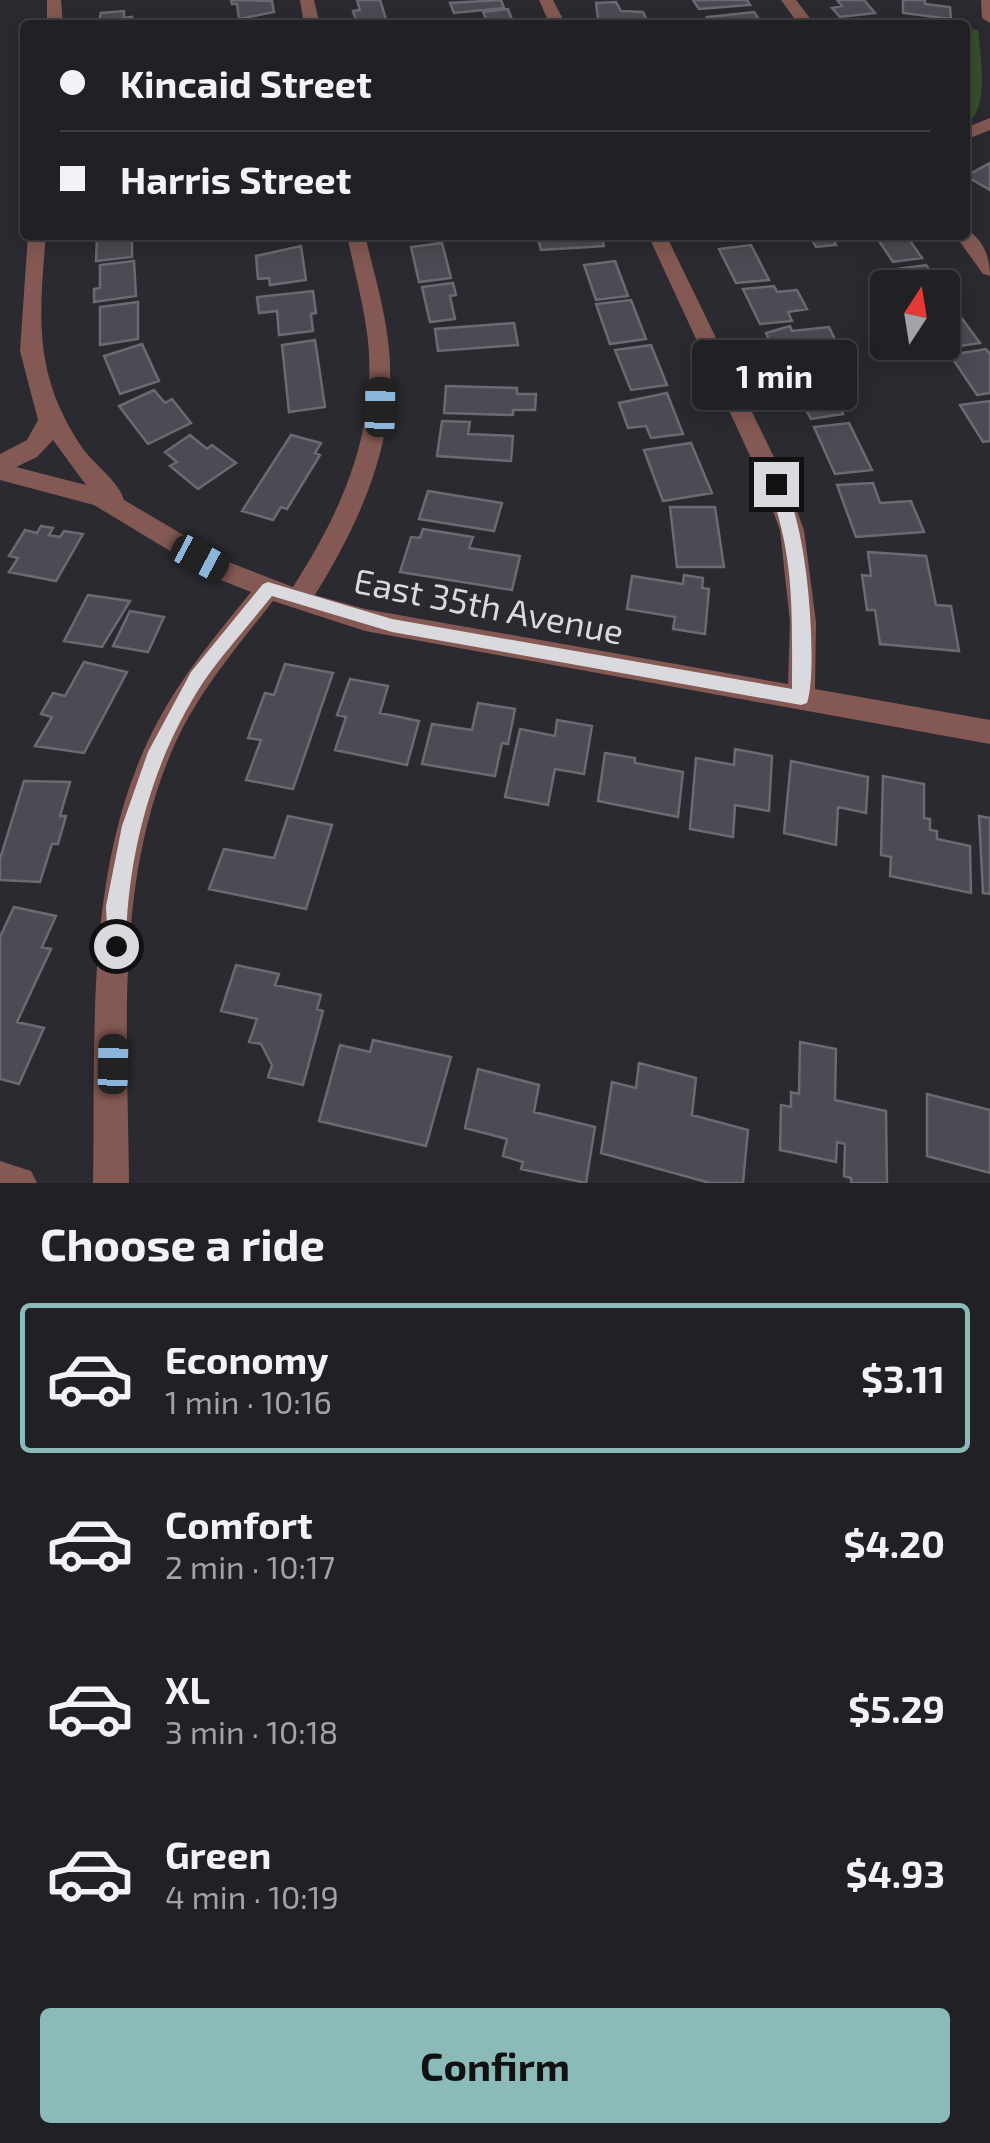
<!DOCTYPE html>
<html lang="en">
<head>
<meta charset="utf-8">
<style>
  :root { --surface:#202025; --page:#2d2d32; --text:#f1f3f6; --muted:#a2a3a7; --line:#3d3e42; --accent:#8bbbb9 }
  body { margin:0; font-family:"Exo 2",sans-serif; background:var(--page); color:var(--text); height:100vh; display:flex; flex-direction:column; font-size:38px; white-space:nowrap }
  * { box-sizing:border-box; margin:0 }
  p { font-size:32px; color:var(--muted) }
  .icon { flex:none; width:55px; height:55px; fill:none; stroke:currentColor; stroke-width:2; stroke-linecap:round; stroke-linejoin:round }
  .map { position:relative; height:1183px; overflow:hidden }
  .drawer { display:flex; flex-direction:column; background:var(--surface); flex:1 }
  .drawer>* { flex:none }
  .top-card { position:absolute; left:20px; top:20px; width:950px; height:220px; border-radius:10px; box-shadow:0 5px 25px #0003,0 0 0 2px var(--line); display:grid; align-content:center; height:220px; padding:0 40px; background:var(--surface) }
  .needle { width:65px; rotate:12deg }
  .tools { position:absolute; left:870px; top:270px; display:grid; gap:20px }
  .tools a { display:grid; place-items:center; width:90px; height:90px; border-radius:10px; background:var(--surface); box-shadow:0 5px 25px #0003,0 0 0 2px var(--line); font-size:50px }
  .end { position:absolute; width:45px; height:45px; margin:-22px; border:12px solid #dad9de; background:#111; box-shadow:0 0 0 5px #111 }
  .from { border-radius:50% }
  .bubble { position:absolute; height:70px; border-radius:10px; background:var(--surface); box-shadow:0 5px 25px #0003,0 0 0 2px var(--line); font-size:32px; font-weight:700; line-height:70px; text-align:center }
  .car { position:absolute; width:30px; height:60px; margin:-30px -15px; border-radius:12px; box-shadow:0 0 8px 2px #0007; background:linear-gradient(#222 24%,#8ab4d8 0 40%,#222 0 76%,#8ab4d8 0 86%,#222 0) }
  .top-card b { display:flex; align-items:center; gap:35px; height:95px; font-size:38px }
  .top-card b+b { border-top:2px solid var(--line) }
  .top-card i { width:25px; height:25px; background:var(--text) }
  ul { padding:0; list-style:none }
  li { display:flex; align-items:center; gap:30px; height:150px; margin:0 20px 15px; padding:0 20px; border:5px solid transparent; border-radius:10px }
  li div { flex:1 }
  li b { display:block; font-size:38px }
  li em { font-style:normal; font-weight:700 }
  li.selected { border-color:var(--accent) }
  li>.icon { width:90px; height:90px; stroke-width:1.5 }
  h2 { padding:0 40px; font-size:45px; line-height:120px }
  .action { display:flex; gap:20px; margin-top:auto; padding:20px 40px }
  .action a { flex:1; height:115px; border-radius:10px; background:var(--accent); color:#111; font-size:40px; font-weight:700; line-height:115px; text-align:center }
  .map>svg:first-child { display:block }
  .green { fill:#38502f }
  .building { fill:#4c4b53; stroke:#6b6a72; stroke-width:2.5 }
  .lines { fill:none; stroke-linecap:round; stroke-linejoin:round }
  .street { fill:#845953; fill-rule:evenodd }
  .route { fill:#dad9de }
  .labels { text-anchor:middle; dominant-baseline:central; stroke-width:10; stroke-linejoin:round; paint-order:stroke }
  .street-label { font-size:35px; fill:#dad9de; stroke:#2b2a31 }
</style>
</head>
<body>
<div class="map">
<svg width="990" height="1183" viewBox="0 0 990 1183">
  <rect width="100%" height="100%" fill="#2b2a31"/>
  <!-- green -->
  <path class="green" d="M965,29l13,1c3,32 12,78 -13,96z"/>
  <!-- building -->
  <path class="building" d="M231,0l41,1 2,11 -35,7 -2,-15h-5z
    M357,0h23l6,19 -29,4 -4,-12 7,-1z
    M501,0l3,8 -50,5 -4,-10z
    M693,0h54l3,5 -51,4z
    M837,0h27l11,13 -35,4 -8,-9 10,-2z
    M903,0h22v4l25,3 1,12 -48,-6z
    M616,2l5,9 22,1 4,8 -42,4 -7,-6 -2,-15z
    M508,9l6,16h-25l-6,-13z
    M124,11v7l8,-1v5l-34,3 3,-12z
    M754,12l9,13h-51l-5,-8z
    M990,163v27l-24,-14z
    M97,235h35v22l-36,4z
    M537,235h64l3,11 -63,4z
    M831,235l5,10 -20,2 -6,-11z
    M875,235h31l16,23 -29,4z
    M442,243l9,35 -32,4 -8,-35z
    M751,245l18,35 -33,3 -17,-34z
    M301,246l5,34 -36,5 -1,-7 -11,1 -2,-23z
    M134,261l2,35 -42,6v-13l6,-1v-23z
    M615,261l13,35 -32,4 -12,-35z
    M926,265l16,23h-33l-12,-19z
    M453,283l3,12 -6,1 5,23 -25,3 -8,-35z
    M774,286l3,6 20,-2 10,19 -19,3 4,9 -32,3 -17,-35z
    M313,291l3,22 -5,1 2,17 -34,4 -2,-24 -18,2 -2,-16z
    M631,300l15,39 -36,5 -14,-40z
    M138,302v37l-38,6v-38z
    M952,305l28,38 -34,5 -4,-6v-36z
    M514,323l4,22 -80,6 -3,-22z
    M790,326l2,5 37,-4 10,21 -28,3 4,8 -20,2 -2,-5 -17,1 -10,-24z
    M315,340l10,67 -36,5 -7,-67z
    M142,344l17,37 -39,13 -16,-38z
    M651,345l16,40 -36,5 -16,-40z
    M986,349l4,5v39l-13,2 -27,-40z
    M820,374l23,40 -32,5 -22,-40z
    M446,386l71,2v6h19l-1,16h-22v5l-69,-2z
    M154,390l11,13 7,-4 19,24 -43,21 -29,-38z
    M667,393l16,41 -32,4 -5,-12 -18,2 -9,-25z
    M990,401v40l-7,1 -23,-37z
    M442,421l28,1 -2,12 45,2 -2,25 -74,-5z
    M849,423l23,47 -37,4 -21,-47z
    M190,435l17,14 5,-4 24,18 -38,26 -28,-23 7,-4 -12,-10z
    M291,435l30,8 -6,10 5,2 -33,54 -6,-2 -8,13 -31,-9z
    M691,443l21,50 -49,8 -19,-51z
    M873,483l7,20 31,-2 13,31 -68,5 -19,-52z
    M428,491l74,12 -8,28 -75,-12z
    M670,507h45l9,60h-47z
    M41,526l12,2 -4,7 11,2 4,-6 19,3 -27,47 -47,-9 9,-14 -9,-2 16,-26 12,3z
    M423,529l50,8 -4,11 51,8 -8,34 -112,-18 11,-35 9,1z
    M868,552l58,4 10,49 15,1 8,45 -79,-7 -5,-34h-8l-5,-35 9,1z
    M684,575l19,3 -1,10 7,1 -4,45 -32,-5 2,-12 -48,-8 5,-33 51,8z
    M88,595l42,6 -28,46 -38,-6z
    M130,611l34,6 -16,35 -35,-6z
    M84,662l43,10 -43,81 -49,-7 17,-29 -11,-3 12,-21 12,3z
    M285,664l48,9 -40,116 -47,-9 15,-40 -13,-2 17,-45 9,2z
    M350,679l38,7 -8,27 39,8 -12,44 -72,-15 11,-33 -9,-2z
    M478,703l37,6 -7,35 -6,-1 -7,33 -73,-12 10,-40 40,6z
    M557,720l35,6 -8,48 -29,-5 -7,36 -43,-8 15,-68 35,7z
    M735,749l37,7 -3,55 -34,-6 -2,32 -43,-8 6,-71 38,7z
    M605,753l30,5v5l48,9 -5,45 -80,-16z
    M791,761l77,16 -2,36 -28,-6 -2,38 -52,-12z
    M883,776l41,8v34l6,1v11l7,1v8l33,7 1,47 -81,-17 1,-19 -10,-2z
    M24,781l46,1 -10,34h6l-8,28h-6l-12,38 -40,-2v-21z
    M288,816l44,9 -26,84 -97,-20 15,-40 50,9z
    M979,816l11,2v76l-7,-1z
    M14,907l42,9 -14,31 9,2 -34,73 27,6 -25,56 -19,-5v-142z
    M236,965l43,9 -4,11 46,10 -4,14 6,2 -20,74 -35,-8 4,-12 -11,-21 -12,-2 8,-23 -36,-8z
    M373,1040l78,17 -25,89 -107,-25 21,-76 30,7z
    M800,1042l36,7 -1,51 51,11 1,72h-36v-5l-7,-2 1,-32 -8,-2 -1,20 -56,-12 1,-45 10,2v-15l8,2z
    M639,1063l57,15 -4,37 56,15 -5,53h-33l-109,-30 11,-71 24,6z
    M478,1069l61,16 -5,27 61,15 -9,56 -65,-14 2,-7 -20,-6 4,-17 -42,-11z
    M927,1094l63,16v63l-63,-17z"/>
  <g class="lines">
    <!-- street -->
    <path class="street" d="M47,0h14l2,25h-16z
      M300,0h14l6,25h-16z
      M539,0h14l13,25h-16z
      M781,0h15l19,25h-16z
      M981,0h9v23l-8,-5z
      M990,118v12l-25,10v-12z
      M965,229c18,9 25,28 25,47l-7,-2 -28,-39h10z
      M28,235h18c-7,82 -13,139 35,211 11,17 38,35 43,54l107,63 62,24c48,-75 84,-154 75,-246 -4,-36 -14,-71 -21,-106h18c8,35 19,70 23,106 12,93 -25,176 -73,254l50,14 423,75 2,-62 -10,-92 -17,-46 -115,-249h18l121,249 17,46 12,92 -1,67 175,31v24l-625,-113 -92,-30c-37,47 -79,96 -102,152 -57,135 -43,287 -42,430h-36c3,-154 -10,-321 65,-462 25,-47 60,-88 93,-129l-38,-15 -119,-72 -94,-25v-26l27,-14 11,-20 -18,-69zM53,440l33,45 -70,-18 21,-10z
      M0,1161l31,10 6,12h-37z"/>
  </g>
  <!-- route -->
  <path class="route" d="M776,479c31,18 43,191 31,224l-6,2 -409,-73 -120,-36c-22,28 -48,56 -68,85 -51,77 -77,173 -78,265l-10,10 -8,-3 -2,-47 16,-80 26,-74 43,-80 72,-88 5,-2 124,37 400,70c0,-78 3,-131 -24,-205z"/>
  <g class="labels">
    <!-- street labels -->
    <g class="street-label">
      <text transform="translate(489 605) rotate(11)">East 35th Avenue</text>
    </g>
  </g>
</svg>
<div class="tools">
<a><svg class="needle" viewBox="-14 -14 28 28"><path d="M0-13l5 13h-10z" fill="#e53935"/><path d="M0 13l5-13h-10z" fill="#a2a3a7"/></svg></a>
</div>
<i class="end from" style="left:116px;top:946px"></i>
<i class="end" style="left:776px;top:484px"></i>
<div class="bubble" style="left:692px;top:340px;width:165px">1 min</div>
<i class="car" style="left:380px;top:407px;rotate:1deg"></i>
<i class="car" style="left:200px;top:558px;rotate:118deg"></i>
<i class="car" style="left:113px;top:1064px;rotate:1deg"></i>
<div class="top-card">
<b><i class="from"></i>Kincaid Street</b>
<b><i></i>Harris Street</b>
</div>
</div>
<section class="drawer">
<h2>Choose a ride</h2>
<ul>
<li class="selected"><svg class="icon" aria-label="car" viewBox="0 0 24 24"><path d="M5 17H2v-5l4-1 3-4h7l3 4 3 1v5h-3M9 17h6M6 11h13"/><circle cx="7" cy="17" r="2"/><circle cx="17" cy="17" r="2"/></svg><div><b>Economy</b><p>1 min · 10:16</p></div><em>$3.11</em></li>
<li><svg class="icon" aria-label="car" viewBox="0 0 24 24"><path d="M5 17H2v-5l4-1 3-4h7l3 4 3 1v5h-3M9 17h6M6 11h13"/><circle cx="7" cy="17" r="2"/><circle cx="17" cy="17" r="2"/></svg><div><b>Comfort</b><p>2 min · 10:17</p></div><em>$4.20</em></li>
<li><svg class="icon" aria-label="car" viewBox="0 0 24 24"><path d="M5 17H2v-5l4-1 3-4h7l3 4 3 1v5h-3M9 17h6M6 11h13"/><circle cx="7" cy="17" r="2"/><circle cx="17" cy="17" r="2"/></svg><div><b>XL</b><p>3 min · 10:18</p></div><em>$5.29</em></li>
<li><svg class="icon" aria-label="car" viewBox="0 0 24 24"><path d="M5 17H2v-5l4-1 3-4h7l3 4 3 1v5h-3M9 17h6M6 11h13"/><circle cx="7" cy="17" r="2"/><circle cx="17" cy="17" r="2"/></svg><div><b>Green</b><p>4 min · 10:19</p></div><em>$4.93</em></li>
</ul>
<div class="action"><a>Confirm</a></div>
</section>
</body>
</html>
